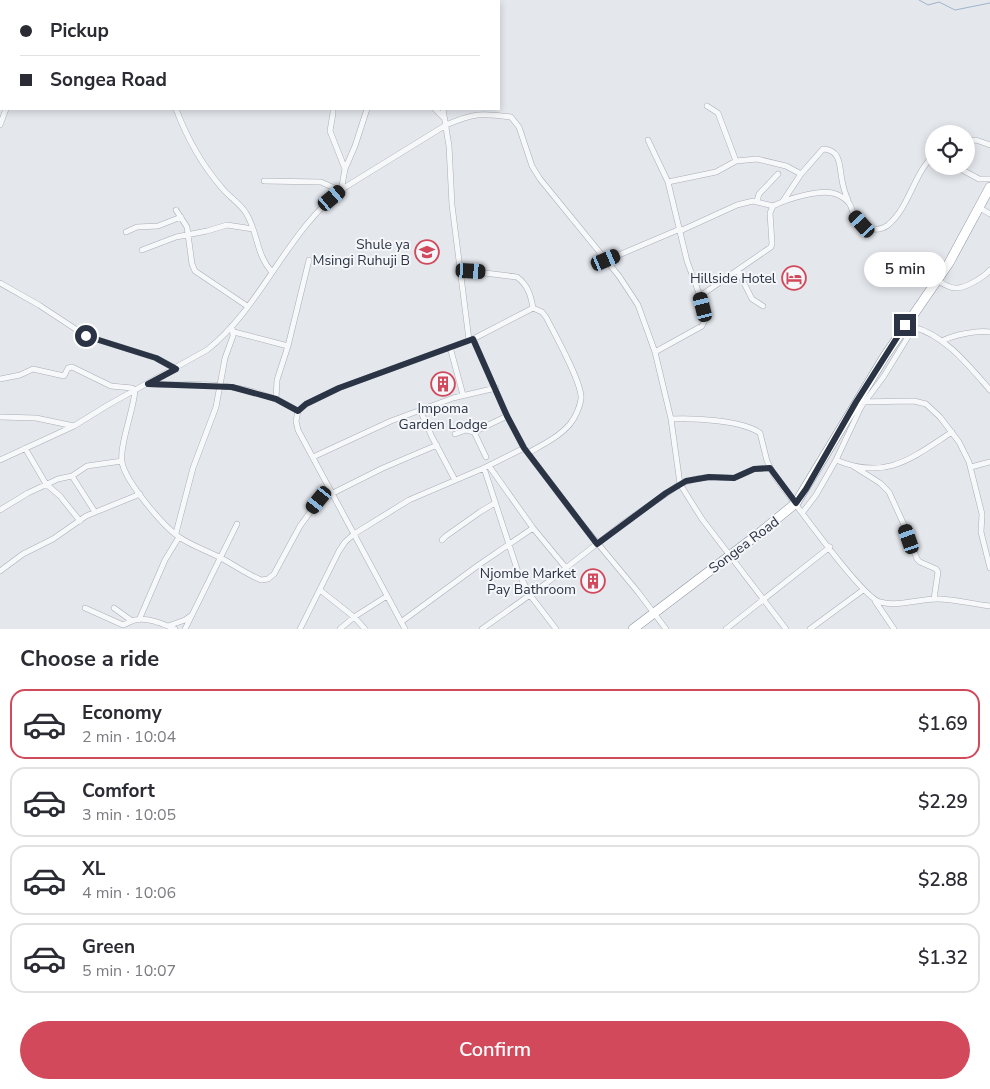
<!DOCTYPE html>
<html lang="en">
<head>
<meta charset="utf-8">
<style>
  :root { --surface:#fff; --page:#f2f2f3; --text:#2b2b33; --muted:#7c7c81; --line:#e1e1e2; --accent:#d1495b }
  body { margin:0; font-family:"Nunito Sans",sans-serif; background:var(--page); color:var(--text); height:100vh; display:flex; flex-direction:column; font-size:19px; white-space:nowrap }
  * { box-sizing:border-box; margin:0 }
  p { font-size:16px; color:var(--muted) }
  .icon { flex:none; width:28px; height:28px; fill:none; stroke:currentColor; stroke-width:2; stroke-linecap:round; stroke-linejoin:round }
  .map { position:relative; height:629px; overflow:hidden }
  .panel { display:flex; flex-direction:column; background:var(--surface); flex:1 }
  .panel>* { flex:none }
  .banner { position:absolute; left:0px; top:0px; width:500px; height:110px; box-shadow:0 2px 8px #0003; display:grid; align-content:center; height:110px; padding:0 20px; background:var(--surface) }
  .tools { position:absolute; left:925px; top:125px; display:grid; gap:10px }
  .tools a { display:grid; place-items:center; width:50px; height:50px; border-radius:50%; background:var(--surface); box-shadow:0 2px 8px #0003; font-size:25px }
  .end { position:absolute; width:22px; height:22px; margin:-11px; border:6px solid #2b3445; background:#fff; box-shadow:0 0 0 2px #fff }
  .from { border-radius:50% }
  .bubble { position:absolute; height:35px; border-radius:18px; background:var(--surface); box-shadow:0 2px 8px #0003; font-size:16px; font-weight:600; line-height:35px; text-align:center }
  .car { position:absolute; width:15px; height:30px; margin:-15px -8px; border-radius:6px; box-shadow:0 0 4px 1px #0007; background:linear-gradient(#222 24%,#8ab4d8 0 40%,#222 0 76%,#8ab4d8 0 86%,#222 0) }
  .banner b { display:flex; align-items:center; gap:18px; height:48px; font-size:19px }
  .banner b+b { border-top:1px solid var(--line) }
  .banner i { width:12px; height:12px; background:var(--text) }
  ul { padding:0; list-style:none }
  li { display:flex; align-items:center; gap:15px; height:70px; margin:0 10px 8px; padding:0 10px; border:2px solid var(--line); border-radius:15px }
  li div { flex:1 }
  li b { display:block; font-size:19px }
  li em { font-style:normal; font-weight:600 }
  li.current { border-color:var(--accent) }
  li>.icon { width:45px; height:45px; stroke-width:1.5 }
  h2 { padding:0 20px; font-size:22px; line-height:60px }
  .primary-button { display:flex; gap:10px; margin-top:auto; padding:10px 20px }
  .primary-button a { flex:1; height:58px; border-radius:30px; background:var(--accent); color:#fff; font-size:20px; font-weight:600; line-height:58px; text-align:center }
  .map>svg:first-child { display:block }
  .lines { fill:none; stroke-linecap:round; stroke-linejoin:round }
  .stream { stroke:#9fb4cc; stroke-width:1 }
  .street-casing { stroke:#a9aeb7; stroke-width:6 }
  .highway-casing { stroke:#8b94a3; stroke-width:10 }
  .street { stroke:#f7f8fa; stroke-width:5 }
  .highway { stroke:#fff; stroke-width:9 }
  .route { stroke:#2b3445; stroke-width:6 }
  .labels { text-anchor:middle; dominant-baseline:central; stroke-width:4; stroke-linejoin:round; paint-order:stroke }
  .poi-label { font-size:14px; fill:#2b3445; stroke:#f4f6f9; text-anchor:end }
  .street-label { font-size:14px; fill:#2b3445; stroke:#f4f6f9 }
</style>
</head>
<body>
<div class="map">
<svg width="990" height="629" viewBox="0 0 990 629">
  <rect width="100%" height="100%" fill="#e4e7ec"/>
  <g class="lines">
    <!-- stream -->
    <path class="stream" d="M919,0l9,5 11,-3 16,8 35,-7"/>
    <!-- street casing -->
    <g class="street-casing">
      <path id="street" d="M104,1l1,-1
        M459,1v-1
        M0,59l1,1
        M707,106l11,7 18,48
        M176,109c11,29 26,56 46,79 7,9 18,15 24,25 12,19 10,42 26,59
        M435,109l8,8
        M443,109l6,37 3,59 17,135
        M0,125l6,-16
        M648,140l20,42 19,79 13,35 6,22 -4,8 -47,26
        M966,141l10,-1 14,5
        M955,166l24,13h11
        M345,169l10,-23 12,-37
        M264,181l57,1 20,9 4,-22 -15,-38 3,-18v-4
        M668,182l48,-10 20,-11 21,-2 29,7 15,8
        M757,201l2,-7 19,-20
        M783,201l18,-27 22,-25c19,1 16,18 19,31 1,7 3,13 6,20
        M980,208l10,6
        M176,210l11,17 5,37 3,7 52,35
        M680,231l57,-26 16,-4 20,5
        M126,232l11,-5 21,-1 23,-9
        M142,250l34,-13 31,-6 20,-6 26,4
        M607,260l73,-31
        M460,270l57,7c11,8 14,19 16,31
        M738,271l14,28 11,7
        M937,280c5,3 12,8 18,8 10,1 29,-11 35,-18
        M0,283l39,22 47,31 70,22 20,11
        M700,296l71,-49 1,-3 -2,-31 3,-7c14,-7 49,-18 63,-12 5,2 10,5 13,9 3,4 3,9 6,14 8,10 21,17 33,8 21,-17 26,-52 46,-70
        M913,327c32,8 56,39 77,63
        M234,332l54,14
        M473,339l34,77 17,32 56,74 58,70 28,37
        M942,341c11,-6 36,-11 48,-9
        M450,347l13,48
        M0,379l20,-4 13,-6 31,7 4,-8 4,-1 39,19 21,2 3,2c-1,19 -16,56 -13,72 3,19 41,64 57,75 13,9 29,14 42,21 13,7 26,16 40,22l7,-1 6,-5 26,-48 19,-26 64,-32 54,-23
        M148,384c25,2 49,-1 73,2 26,2 55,11 77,25
        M276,399l1,-19 11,-34 21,-86
        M856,402l58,-1 12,3 14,13 19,25 10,20 13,52 -1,18 9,36
        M420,410l12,27 23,43
        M0,417l36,1 38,8
        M671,419c22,-1 71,1 89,14l7,28 8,16c16,20 87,121 105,125 18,5 39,-3 57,-3 18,0 35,5 53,7
        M474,432l12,25
        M455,434l11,-4 8,2 33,-16
        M25,448l21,36 14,12 20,25
        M313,457l78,-36 62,-23 43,-10
        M0,460l74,-34 34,-21 99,-55c57,-45 80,-122 140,-164l99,-61c28,-12 35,-12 65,-8l8,10 13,39 8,13 79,97 19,29 17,47 16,67 9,65 22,35 84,110
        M836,460c50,21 76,-2 116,-28
        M489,466l44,62 33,40
        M853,466l27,17 9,9 16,35 12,32 3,3 16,7 2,3 -4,27
        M971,467l19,-5
        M484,468l34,104 12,23 26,34
        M72,476l23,36
        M0,510l28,-17 30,-14 14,-3 15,-10 35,-5
        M803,512l13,-17 20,-35 25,-53 23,-31 30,-49
        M176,533l17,-65 23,-61 9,-49 8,-22 -1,-10
        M442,540l4,-4 34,-24 15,-9
        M0,571l23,-17 30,-15 33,-23 54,-22
        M320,590l34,27 11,12
        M875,601l19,28
        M85,608l38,17c4,-1 7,-4 12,-5 13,-3 28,4 40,9
        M114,608l18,13
        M139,620l26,-60 14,-23
        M401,622l79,-58 53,-36
        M168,626l17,-6 7,-5
        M185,629l52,-105
        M300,629l39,-78 6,-9 9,-8 55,-34 75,-32 40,-20
        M340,629l14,-12 33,-21
        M405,629l-107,-199 -2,-9 2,-10 8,-7 33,-16 134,-49 60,-31 9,4 4,5c8,16 37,67 35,82 -1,8 -6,19 -11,25 -11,13 -28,21 -42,29
        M482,629l66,-47 73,-57 59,-41 15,-5 14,-2 25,1 20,-9h16
        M726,629l104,-82
        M810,629l53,-39"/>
    </g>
    <!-- highway casing -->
    <g class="highway-casing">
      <path id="highway" d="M633,629l124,-94 39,-32 89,-147 64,-93 41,-76"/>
    </g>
    <!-- street -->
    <use href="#street" class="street"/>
    <!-- highway -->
    <use href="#highway" class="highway"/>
  </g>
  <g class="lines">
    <!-- route -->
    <path class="route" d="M86,336l70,22 20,11 -28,15 84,3 44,12 22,12 8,-7 33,-16 134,-49 34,77 17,32 73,96 69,-51 20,-12 23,-4 25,1 20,-9 16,-1 26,35 10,-14 50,-87 49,-77"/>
  </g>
  <!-- icons -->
  <defs>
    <g id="school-ring" transform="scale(1.25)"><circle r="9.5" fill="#f4f6f9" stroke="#d1495b" stroke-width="1.5"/><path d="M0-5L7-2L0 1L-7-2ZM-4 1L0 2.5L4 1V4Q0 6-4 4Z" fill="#d1495b"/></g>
    <g id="hotel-ring" transform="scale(1.25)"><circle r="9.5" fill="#f4f6f9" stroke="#d1495b" stroke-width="1.5"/><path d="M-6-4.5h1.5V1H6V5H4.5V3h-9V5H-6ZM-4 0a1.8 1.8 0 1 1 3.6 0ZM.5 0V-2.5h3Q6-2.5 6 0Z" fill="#d1495b"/></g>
    <g id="building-ring" transform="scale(1.25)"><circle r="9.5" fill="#f4f6f9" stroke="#d1495b" stroke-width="1.5"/><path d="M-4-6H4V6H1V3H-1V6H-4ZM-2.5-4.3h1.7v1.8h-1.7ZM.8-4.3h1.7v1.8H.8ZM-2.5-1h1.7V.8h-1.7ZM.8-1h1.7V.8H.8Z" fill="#d1495b"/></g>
  </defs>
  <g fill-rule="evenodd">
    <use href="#school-ring" x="427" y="252"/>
    <use href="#hotel-ring" x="794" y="278"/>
    <use href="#building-ring" x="443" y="384"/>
    <use href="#building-ring" x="593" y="581"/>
  </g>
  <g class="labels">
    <!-- poi labels -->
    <g class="poi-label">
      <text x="410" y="244">Shule ya<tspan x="410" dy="16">Msingi Ruhuji B</tspan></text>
      <text x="776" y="278">Hillside Hotel</text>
      <text x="443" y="408" text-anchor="middle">Impoma<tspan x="443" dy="16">Garden Lodge</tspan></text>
      <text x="576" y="573">Njombe Market<tspan x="576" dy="16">Pay Bathroom</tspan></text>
    </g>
    <!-- street labels -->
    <g class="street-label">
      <text transform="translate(744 545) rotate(-37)">Songea Road</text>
    </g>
  </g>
</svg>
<div class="tools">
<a><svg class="icon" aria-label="locate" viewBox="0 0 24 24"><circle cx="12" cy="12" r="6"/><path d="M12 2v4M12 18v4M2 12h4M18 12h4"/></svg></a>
</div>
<i class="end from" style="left:86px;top:336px"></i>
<i class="end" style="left:905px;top:325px"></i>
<div class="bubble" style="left:864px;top:252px;width:82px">5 min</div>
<i class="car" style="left:332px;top:198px;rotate:50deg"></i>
<i class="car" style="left:862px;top:224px;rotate:318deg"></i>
<i class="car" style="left:606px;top:260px;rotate:67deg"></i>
<i class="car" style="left:471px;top:271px;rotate:93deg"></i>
<i class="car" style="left:703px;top:307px;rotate:346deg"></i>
<i class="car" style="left:319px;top:500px;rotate:219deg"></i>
<i class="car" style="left:909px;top:539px;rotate:341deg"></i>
<div class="banner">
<b><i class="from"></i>Pickup</b>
<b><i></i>Songea Road</b>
</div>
</div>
<section class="panel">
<h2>Choose a ride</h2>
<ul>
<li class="current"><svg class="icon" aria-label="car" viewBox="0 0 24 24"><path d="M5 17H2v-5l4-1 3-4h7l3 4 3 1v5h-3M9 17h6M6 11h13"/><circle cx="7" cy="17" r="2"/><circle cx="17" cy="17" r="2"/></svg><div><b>Economy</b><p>2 min · 10:04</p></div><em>$1.69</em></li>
<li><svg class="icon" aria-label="car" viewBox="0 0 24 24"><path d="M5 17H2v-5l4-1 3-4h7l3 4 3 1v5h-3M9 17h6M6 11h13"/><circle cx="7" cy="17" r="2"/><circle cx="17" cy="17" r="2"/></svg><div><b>Comfort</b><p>3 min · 10:05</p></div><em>$2.29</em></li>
<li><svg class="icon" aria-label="car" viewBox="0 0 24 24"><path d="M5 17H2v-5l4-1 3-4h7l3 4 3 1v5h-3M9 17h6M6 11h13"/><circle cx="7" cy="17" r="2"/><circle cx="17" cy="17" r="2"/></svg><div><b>XL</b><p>4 min · 10:06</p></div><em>$2.88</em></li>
<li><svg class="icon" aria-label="car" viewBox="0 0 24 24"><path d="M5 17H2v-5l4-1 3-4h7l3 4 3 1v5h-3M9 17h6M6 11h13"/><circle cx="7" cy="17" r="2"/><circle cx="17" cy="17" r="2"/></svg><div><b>Green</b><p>5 min · 10:07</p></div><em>$1.32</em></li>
</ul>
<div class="primary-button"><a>Confirm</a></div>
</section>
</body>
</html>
